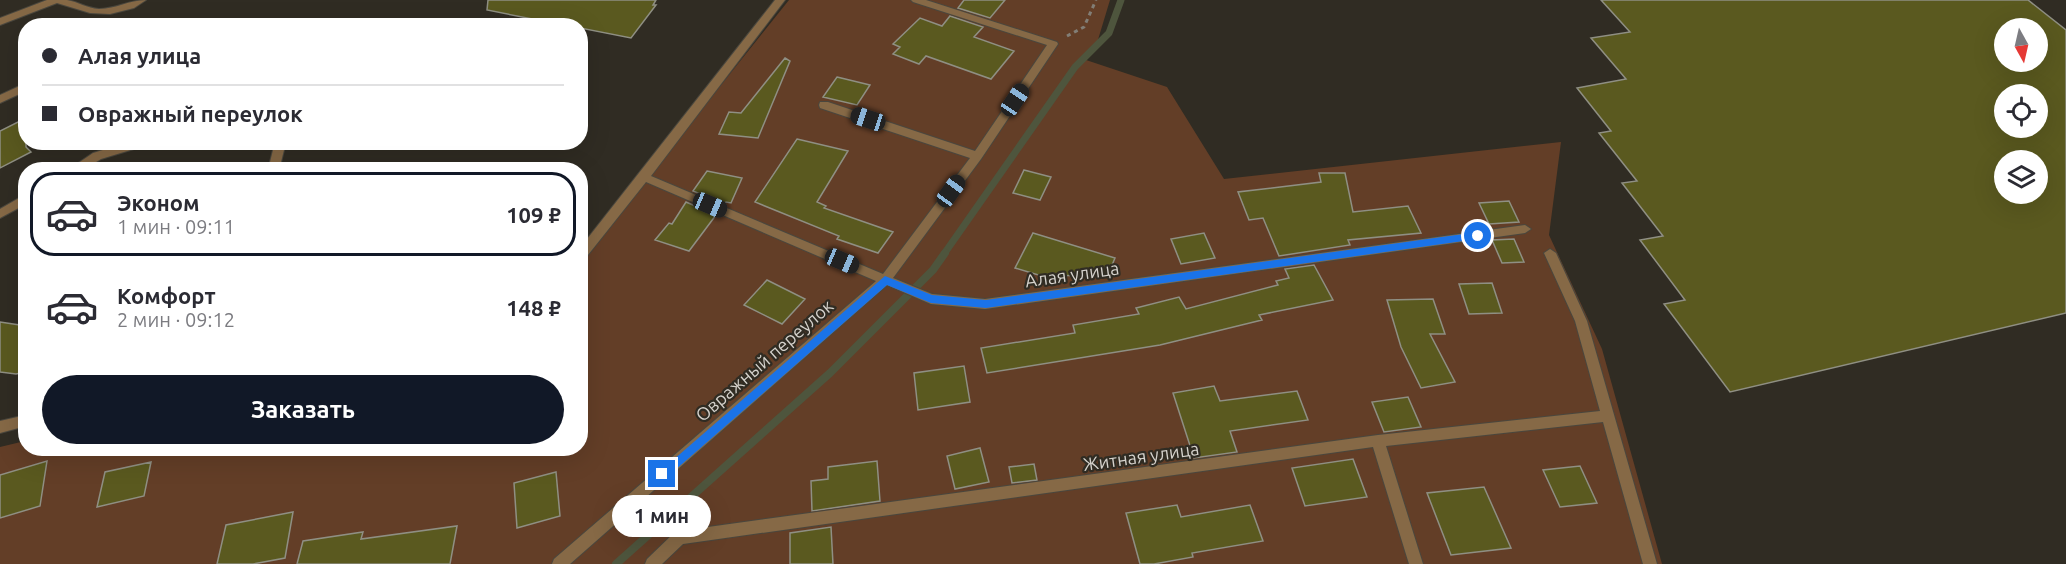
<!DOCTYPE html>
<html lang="ru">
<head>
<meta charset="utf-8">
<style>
  :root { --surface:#fff; --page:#f2f2f3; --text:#2b2b33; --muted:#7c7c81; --line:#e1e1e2; --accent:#111827 }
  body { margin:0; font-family:Ubuntu,sans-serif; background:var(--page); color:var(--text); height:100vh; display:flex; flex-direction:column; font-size:22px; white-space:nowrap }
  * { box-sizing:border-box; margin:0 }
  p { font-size:20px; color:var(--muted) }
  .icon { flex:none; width:33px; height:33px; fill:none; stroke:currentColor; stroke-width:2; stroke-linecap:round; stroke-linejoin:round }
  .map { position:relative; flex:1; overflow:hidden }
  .side { position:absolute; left:18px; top:162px; width:570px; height:294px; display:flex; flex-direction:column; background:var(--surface); border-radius:24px; box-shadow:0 6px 24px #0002 }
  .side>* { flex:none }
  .guide { position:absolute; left:18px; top:18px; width:570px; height:132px; border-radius:24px; box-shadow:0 6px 24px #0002; display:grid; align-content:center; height:132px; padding:0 24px; background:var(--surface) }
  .needle { width:39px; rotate:172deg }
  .tools { position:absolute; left:1994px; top:18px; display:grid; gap:12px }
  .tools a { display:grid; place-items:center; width:54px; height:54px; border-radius:50%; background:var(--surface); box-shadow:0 6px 24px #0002; font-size:30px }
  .end { position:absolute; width:27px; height:27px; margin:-14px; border:8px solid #1a73e8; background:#fff; box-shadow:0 0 0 3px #fff }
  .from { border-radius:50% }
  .bubble { position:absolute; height:42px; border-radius:21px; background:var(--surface); box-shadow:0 6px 24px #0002; font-size:20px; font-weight:700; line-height:42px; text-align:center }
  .car { position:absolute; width:18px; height:36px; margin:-18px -9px; border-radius:8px; box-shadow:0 0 4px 2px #0007; background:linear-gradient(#222 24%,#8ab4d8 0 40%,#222 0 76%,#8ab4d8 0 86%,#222 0) }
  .guide b { display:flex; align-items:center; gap:21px; height:57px; font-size:22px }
  .guide b+b { border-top:2px solid var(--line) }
  .guide i { width:15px; height:15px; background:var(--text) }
  ul { padding:10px 0 0; list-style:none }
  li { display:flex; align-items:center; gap:18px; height:84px; margin:0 12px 9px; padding:0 12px; border:3px solid transparent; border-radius:24px }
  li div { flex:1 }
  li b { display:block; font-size:22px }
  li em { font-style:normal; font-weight:700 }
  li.selected { border-color:var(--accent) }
  li>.icon { width:54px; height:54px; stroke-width:1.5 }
  .button { display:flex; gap:12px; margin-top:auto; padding:12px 24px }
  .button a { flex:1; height:69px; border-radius:36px; background:var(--accent); color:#fff; font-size:24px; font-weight:700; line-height:69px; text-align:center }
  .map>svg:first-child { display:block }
  .green { fill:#633e27 }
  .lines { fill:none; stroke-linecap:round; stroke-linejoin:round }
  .stream-far1 { stroke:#4e553d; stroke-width:7 }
  .stream { stroke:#4e553d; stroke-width:8 }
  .building { fill:#5a591f; stroke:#8f8f83; stroke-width:1.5; fill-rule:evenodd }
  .service-casing { stroke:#4a473e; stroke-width:2 }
  .path { stroke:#827e76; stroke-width:3; stroke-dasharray:4 4; stroke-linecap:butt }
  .service { fill:#866946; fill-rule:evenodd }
  .route { fill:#1a73e8 }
  .labels { text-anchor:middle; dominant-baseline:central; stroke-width:4.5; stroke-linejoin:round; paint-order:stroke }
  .street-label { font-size:18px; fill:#d5d2cc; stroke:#302c23 }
</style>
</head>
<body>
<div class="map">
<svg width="2066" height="564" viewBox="0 0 2066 564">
  <rect width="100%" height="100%" fill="#302c23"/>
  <!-- green -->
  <path class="green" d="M789,0h321l-13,43 -14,16 84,28 57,92 337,-37 -12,93 53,114 60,215h-1662v-117l25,-6 1,7h554l1,-188z"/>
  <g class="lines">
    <!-- stream-far1 -->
    <path class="stream-far1" d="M944,254l131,-187 34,-34 12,-33"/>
    <!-- stream -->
    <path class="stream" d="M616,564l214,-191 103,-103 12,-17"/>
  </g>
  <!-- building -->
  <path class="building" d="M488,0h168l-3,5h3l-25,33 -51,-10v-2h-12l-81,-16z
    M964,0h41l-15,18 -32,-10z
    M1601,0h427l38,30v283l-336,79 -66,-88 21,-4 -45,-60 23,-4 -41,-53 15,-2 -38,-48 12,-2 -34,-43 49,-9 -35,-41 39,-6zM2004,28h33v34h-33zM2004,94h33v34h-33zM2004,160h33v34h-33z
    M950,16l33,11 -9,10 40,14 -23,28 -65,-23 -7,8 -26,-10 7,-7 -7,-3 27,-26 22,8z
    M785,58l5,3 -32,77 -39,-4 10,-22 12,1z
    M837,77l33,8 -13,20 -34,-8z
    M26,118v29l5,5 -31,16v-37z
    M797,139l51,12 -31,51 9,4 -2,2 69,24 -15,21 -41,-14 2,-3 -84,-34z
    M1024,170l27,7 -11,23 -27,-7z
    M707,171l35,7 -11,25 -5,-1 -2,2 -31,-13z
    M1319,173h26l8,39 55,-6 13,27 -73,7 2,5 -71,11 -16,-38 -14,2 -11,-28 83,-10z
    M1509,201l10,21 -30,2 -10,-21z
    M686,202l30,13 -27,36 -34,-11 14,-17 3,1z
    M1033,233l82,25 -8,19 -54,-2 -1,4 -37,-11z
    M1204,233l11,25 -34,6 -10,-25z
    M1514,239l10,23 -22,1 -10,-23z
    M1314,265l19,35 -74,15 3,5 -102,25 -173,28 -6,-25 94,-15 -2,-8 66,-11 -3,-6 43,-11 7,12 92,-24 -2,-4 13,-3 -4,-9z
    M767,280l38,19 -23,25 -38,-19z
    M1492,283l10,30 -33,1 -10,-30z
    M1433,299l12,35h-15l25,48 -34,6 -20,-41 -14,-47z
    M0,322l26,4v46l-10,2 -16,-2z
    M964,366l6,36 -52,8 -4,-37z
    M1214,386l6,15 77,-10 11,29 -78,11 7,21 -43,6 -21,-65z
    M1408,397l13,30 -37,5 -12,-30z
    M980,448l9,34 -34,7 -8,-33z
    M1353,459l14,38 -62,9 -13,-38z
    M47,461l-7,45 -40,12v-43z
    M877,461l3,40 -68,10 -1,-30 17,-2v-12z
    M151,462l-7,34 -47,11 8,-35z
    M1034,464l3,16 -25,3 -3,-16z
    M1580,466l17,37 -37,4 -17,-37z
    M556,472l4,44 -43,12 -3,-45z
    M1484,487l27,61 -60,7 -24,-62z
    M1177,505l4,12 69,-12 13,36 -71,12 1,4 -39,7h-14l-14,-51z
    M293,512l-8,46 -32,6h-36l9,-39z
    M457,526l-7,38h-153l6,-23 60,-9 -2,7z
    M831,527l2,37h-43v-31z"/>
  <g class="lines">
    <!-- service casing -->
    <g class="service-casing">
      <path id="service" d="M47,0c6,0 14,0 20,0 11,2 20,8 32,9 17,0 30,-9 47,-9l-12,8 -24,6 -20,-1 -33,-10 -57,22v-7z
        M775,0h10l-134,176 232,98 87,-116 -150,-50 -1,-3 1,-3h8l147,49 72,-106 -134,-43 -2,-2h15l131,42 1,2 -77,115 -88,119 39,16 53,5 540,-74 6,4 -6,4 -540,76 -54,-5 -44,-19 -317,279h-18l2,-5 322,-278 -230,-99 -62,78 -4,1v-13z
        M26,83v8l-26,12v-8z
        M129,142h19l-1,3 -46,14 -18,11h-15l25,-17z
        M275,142h11l-7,28h-11z
        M26,194v10l-26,14v-9z
        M1550,249l6,4 31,68 70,243h-14l-40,-142 -217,24 37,118h-14l-36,-117 -690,97 -21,20h-17l2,-5 27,-26 5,-2 699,-96 222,-24 -25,-90 -31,-68z
        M26,415v11l-26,7v-12z"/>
    </g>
    <!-- path -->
    <path class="path" d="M1067,36l17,-9 12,-27"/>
    <!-- service -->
    <use href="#service" class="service"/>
  </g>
  <!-- route -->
  <path class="route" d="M1478,232l5,4 -5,3 -492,69 -55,-5 -44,-18 -221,193 -4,1 -5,-5 228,-198 47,19 54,5z"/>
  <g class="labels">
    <!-- street labels -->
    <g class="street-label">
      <text transform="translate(1072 274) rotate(-8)">Алая улица</text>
      <text transform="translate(764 360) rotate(-41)">Овражный переулок</text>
      <text transform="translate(1141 456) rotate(-8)">Житная улица</text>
    </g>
  </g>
</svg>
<div class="tools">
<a><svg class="needle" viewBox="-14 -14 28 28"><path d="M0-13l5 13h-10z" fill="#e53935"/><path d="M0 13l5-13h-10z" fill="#7c7c81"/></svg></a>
<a><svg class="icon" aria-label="locate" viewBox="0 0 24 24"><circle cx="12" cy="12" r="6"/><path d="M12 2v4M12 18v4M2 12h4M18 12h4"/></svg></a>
<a><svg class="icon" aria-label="layers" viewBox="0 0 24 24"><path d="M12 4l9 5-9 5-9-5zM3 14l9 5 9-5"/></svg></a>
</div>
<i class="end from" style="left:1478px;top:236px"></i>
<i class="end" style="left:662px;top:474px"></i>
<div class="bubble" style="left:612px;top:495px;width:99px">1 мин</div>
<i class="car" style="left:1015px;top:100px;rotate:34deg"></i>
<i class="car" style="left:868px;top:119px;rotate:288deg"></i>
<i class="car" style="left:951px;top:191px;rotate:36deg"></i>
<i class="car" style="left:710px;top:205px;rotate:113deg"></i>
<i class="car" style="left:842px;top:261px;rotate:113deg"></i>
<div class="guide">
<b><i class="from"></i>Алая улица</b>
<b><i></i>Овражный переулок</b>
</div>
<section class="side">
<ul>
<li class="selected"><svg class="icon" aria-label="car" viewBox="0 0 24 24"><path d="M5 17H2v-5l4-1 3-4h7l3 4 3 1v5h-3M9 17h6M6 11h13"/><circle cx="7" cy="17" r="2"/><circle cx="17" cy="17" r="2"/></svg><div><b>Эконом</b><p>1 мин · 09:11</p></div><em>109 ₽</em></li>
<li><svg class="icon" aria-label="car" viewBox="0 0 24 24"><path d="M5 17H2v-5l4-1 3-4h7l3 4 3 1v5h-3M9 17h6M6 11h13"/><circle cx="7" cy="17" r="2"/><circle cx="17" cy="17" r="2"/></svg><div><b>Комфорт</b><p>2 мин · 09:12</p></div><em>148 ₽</em></li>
</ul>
<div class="button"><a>Заказать</a></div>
</section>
</div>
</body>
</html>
